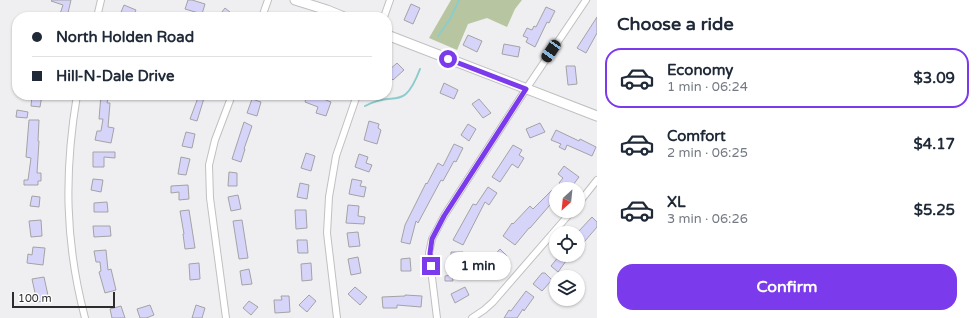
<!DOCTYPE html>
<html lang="en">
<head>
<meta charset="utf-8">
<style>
  :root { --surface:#fff; --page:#f2f2f3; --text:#1f2937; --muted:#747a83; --line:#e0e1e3; --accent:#7c3aed }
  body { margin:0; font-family:"Varela Round",sans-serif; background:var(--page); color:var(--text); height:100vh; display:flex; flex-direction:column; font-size:15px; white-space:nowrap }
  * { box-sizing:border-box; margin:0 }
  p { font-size:13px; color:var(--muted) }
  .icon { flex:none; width:22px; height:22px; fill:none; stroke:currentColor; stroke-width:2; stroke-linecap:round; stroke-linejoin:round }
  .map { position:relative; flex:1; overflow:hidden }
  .sheet { display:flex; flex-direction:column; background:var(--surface); width:380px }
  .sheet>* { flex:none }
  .hud { position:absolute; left:12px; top:12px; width:380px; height:88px; border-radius:16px; box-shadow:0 1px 3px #0004; display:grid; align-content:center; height:88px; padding:0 20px; background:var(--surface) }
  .needle { width:26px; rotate:207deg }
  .tools { position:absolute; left:549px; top:182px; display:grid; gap:8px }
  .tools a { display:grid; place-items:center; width:36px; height:36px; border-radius:50%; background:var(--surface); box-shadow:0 1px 3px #0004; font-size:20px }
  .scale { position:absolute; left:12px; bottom:10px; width:103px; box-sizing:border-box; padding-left:4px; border:2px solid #2c2c2c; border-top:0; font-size:11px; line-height:14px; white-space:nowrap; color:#2c2c2c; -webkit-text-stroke:3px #fdfdfe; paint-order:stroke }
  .end { position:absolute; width:18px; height:18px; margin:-9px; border:5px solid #7c3aed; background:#fff; box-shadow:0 0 0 2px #fff }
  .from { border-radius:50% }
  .bubble { position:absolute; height:28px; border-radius:14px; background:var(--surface); box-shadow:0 1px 3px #0004; font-size:13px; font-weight:700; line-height:28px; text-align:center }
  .car { position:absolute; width:12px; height:24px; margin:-12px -6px; border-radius:5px; box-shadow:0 0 3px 1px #0007; background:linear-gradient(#222 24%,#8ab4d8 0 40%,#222 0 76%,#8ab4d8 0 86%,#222 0) }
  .hud b { display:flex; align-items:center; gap:14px; height:38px; font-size:15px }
  .hud b+b { border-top:1px solid var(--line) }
  .hud i { width:10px; height:10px; background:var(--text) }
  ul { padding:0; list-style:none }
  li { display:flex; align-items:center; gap:12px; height:60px; margin:0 8px 6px; padding:0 12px; border:2px solid transparent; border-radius:16px }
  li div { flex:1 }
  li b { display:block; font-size:15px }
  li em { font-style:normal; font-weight:700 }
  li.active { border-color:var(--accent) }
  li>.icon { width:36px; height:36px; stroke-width:1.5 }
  h2 { padding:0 20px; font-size:18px; line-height:48px }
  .button { display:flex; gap:8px; margin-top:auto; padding:8px 20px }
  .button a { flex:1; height:46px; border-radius:16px; background:var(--accent); color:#fff; font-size:16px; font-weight:700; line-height:46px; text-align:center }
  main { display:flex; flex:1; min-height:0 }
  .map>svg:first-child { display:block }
  .green { fill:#b7c6a1 }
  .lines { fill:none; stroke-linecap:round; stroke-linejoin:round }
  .stream { stroke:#8dcccc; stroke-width:2 }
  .building { fill:#d7d4fa; stroke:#a3a3a5 }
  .minor-casing { stroke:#c0c0c2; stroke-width:8 }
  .secondary-casing { stroke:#c0c0c2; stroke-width:11 }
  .minor { stroke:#fff; stroke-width:6 }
  .secondary { stroke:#fff; stroke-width:9 }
  .route { stroke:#7c3aed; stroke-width:5 }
</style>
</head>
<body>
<main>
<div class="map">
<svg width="597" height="318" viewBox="0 0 597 318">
  <rect width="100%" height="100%" fill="#efeff1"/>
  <!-- green -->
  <path class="green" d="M451,0h71l-7,9 -8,18 -20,-9 -19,6 -11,26 -28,-12z"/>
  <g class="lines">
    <!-- stream -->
    <path class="stream" d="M438,36l12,-17 9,-19
      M365,106c30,-17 38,8 55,-37"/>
  </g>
  <!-- building -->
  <path class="building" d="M52,0h19l-4,17h-8l4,-12 -12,-4z
    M188,0h4l13,4 -3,10 -17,-5z
    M411,4l9,4 -7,16 -9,-4z
    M124,5l12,5 -3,7h-14z
    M546,7l9,4 -6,12 -2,-1 -12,25 -9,-5 2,-4 -5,-2 4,-8 5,2 2,-4 2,1z
    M225,8l11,9h-18z
    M597,17v16l-11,20 -9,-5z
    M468,35l14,6 -5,11 -14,-7z
    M504,44l16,3 -2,10 -16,-3z
    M397,63l7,7 -11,10 -6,-6v-2z
    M566,66h9l2,18 -9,1z
    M444,83l14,7 -4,9 -14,-6z
    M32,95h10l-2,12 -9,-1z
    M101,95h8l-2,8h3l-2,24 6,1 -3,15 -16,-3 2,-9h4l2,-12h-4z
    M199,95h6l-8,26 -7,-2z
    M307,95h6l18,7 -5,14 -10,-3 2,-6 -13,-5z
    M252,99l9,3 -4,14 -10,-3z
    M479,99l12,14 -8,5 -11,-14z
    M17,110l11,2 -1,6 -11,-1z
    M29,120h10l-1,21h1l-2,32h4v8h-3v4h-14v-5h4l3,-22 -5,-1z
    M369,121l10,3 -1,4 3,2 -4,14 -13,-4z
    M244,122l8,4 -8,23h1l-4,13 -9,-3z
    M540,123l5,9 -15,6 -4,-9z
    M468,124l8,5 -7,12 -8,-6z
    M556,130l23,11 1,-2 16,8 -4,9 -25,-11 -2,5 -6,-3 2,-3 -10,-4z
    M186,132l9,2 -3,14 -10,-2z
    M454,144l9,4 -7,14 -2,-1 -11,20 -2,-1 -23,43 -2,-2 -6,23 -9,-2 4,-17 21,-42 1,1 11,-21 5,3z
    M513,145l9,5 -3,5 5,3 -6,10 -6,-4 -12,18 -8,-5z
    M93,152h22v6l-11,-1v10h-11z
    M306,153l9,3 -4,15 -10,-3z
    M359,154l9,3 -2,6 6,2 -3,7 -14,-5z
    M181,157l9,2 -4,16 -8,-1z
    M564,166l15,11 -9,12h-3l-8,-6 4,-5 -5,-4z
    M229,172l8,1v13h-9z
    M93,179l10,1 -2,12 -10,-2z
    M352,179l10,2 -2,5 6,1 -2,10 -15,-3z
    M300,183l9,2 -2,14 -10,-2z
    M188,185l1,14 -10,1v-8l-8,1v-7z
    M488,187l9,6 -8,12 -4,-3 -22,43 -10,-5 20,-36 3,1z
    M552,190l4,4v4l-26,30h-1l-14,17 -12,-9 9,-13 1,1 17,-18 3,3z
    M238,195l3,14 -10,2 -3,-14z
    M32,196l8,1 -1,10 -9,-1z
    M107,202l1,10h-14v-9z
    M348,205l11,1 -1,10 7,1 -1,7 -18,-1z
    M189,210l6,38 -10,1 -2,-15h1l-4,-23z
    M295,210h11l1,18 -11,1z
    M592,217l5,5v5l-19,22v-17z
    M41,220l1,16 -11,1 -2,-16z
    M242,220l6,38 -9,1 -6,-38z
    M93,226h17l1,10 -17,1z
    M358,232l2,14 -11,1 -2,-14z
    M297,240h10l1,13h-10z
    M33,247l12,1 -2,17 -16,-2 1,-9 4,1z
    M500,249l7,7 -10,11 -7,-7z
    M106,250l2,20 3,-1 5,21 -11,3 -6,-21 2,-1 -1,-9h-4l-2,-11z
    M451,252h12v13h-8l-4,-2z
    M559,256l7,5 -8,11 -7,-6z
    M358,257l3,16 -10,2 -3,-16z
    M410,258l1,13h-10v-12z
    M199,263l1,16 -10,1 -1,-16z
    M311,263l1,17 -10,1 -1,-17z
    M482,268l8,5 -4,6h-12z
    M249,269l3,15 -10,1 -2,-14z
    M542,273h3l7,7 -10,11 -9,-7z
    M452,275l1,6h-8v-5z
    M44,277l5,23 -12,2 -5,-23z
    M355,287l12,10 -7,8 -12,-11z
    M465,287l4,8 -14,8 -4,-9z
    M526,291l8,6 -10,14 -1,-2 -6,9h-13l5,-8 2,1z
    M309,295l7,6 -9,11 -8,-7z
    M405,295l17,1 -1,11 -24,-2v3h-14l-1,-11 23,-1z
    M281,296h8l1,16 -15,1 -1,-13h8z
    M249,301l9,6 -7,8 -8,-7z
    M150,305l4,10 -8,3h-6l-3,-9z
    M196,305l9,3 -3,10h-10z
    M121,306l4,12h-13l-2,-9z"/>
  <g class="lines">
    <!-- minor casing -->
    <g class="minor-casing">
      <path id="minor" d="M97,17l4,-17
        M262,17l6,-17
        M384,17l6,-17
        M77,95c-13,78 -12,147 8,223
        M578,204l19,-24
        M226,318l-16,-120 -1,-33 6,-25 17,-45
        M337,318l-10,-85 2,-36 7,-41 21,-61
        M437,318l-8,-65 3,-14 12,-23 82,-127 60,-89
        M472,318l12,-8 9,-8 79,-91"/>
    </g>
    <!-- secondary casing -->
    <g class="secondary-casing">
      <path id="secondary" d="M295,0l32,10 17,7
        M387,35l210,81"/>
    </g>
    <!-- minor -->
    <use href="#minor" class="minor"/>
    <!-- secondary -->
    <use href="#secondary" class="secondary"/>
  </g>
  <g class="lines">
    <!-- route -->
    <path class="route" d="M431,266l-1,-13 2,-14 12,-23 82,-127 -78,-30"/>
  </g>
</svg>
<div class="tools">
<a><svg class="needle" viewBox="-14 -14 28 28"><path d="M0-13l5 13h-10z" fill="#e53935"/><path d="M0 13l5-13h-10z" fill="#747a83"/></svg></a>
<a><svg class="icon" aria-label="locate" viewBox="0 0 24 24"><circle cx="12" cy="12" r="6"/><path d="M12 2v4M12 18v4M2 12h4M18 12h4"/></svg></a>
<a><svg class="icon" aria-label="layers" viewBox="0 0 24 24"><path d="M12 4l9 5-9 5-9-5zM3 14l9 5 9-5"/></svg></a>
</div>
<div class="scale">100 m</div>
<i class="end from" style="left:448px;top:59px"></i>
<i class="end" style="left:431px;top:266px"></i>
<div class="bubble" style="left:445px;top:252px;width:66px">1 min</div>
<i class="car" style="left:551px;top:51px;rotate:214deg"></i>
<div class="hud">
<b><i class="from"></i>North Holden Road</b>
<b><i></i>Hill-N-Dale Drive</b>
</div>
</div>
<section class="sheet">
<h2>Choose a ride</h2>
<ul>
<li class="active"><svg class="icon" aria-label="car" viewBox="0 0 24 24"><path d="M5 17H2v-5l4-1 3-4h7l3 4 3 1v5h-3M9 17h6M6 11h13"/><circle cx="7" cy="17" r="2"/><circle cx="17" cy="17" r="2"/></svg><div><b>Economy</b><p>1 min · 06:24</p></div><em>$3.09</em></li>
<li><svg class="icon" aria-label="car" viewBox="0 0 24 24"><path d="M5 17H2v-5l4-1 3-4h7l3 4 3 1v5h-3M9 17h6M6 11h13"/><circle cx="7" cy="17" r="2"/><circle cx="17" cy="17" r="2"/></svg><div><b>Comfort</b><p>2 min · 06:25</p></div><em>$4.17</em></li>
<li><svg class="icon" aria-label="car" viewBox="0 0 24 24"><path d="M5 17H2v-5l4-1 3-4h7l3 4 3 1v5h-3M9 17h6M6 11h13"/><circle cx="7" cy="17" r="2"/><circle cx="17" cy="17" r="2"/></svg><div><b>XL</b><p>3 min · 06:26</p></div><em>$5.25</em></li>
</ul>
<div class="button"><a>Confirm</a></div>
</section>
</main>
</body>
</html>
